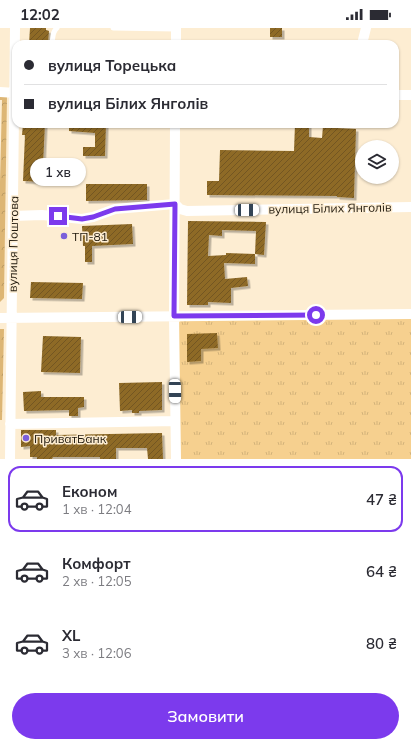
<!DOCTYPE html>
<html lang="uk">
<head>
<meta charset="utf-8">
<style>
  :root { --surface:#fff; --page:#f7f7f7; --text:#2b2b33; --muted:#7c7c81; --line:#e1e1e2; --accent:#7c3aed }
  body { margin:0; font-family:Mulish,sans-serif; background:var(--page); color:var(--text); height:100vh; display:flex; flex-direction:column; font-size:15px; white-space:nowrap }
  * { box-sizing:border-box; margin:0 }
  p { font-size:13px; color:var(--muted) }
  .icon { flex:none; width:22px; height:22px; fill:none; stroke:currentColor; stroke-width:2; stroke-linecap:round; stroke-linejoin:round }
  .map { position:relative; height:431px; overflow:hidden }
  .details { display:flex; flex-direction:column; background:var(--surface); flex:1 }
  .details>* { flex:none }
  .top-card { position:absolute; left:12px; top:12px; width:387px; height:88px; border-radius:12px; box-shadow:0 1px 3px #0004; display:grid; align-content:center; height:88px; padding:0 12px; background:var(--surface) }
  .buttons { position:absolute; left:355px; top:112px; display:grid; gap:8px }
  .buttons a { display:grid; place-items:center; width:44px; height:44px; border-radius:50%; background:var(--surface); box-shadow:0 1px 3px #0004; font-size:20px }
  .end { position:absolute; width:18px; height:18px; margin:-9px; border:5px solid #7c3aed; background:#fff; box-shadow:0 0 0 2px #fff }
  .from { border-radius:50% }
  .bubble { position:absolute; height:28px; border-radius:14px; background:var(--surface); box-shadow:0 1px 3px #0004; font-size:13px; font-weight:600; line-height:28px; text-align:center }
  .car { position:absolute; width:12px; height:24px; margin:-12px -6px; border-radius:5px; box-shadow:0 0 3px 1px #0007; background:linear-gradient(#fff 24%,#345 0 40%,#fff 0 76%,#345 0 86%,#fff 0) }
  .top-card b { display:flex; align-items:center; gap:14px; height:38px; font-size:15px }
  .top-card b+b { border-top:1px solid var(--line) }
  .top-card i { width:10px; height:10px; background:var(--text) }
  ul { padding:7px 0 0; list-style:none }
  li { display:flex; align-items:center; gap:12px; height:66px; margin:0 8px 6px; padding:0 4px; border:2px solid transparent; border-radius:12px }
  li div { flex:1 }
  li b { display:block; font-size:15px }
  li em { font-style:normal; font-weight:600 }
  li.on { border-color:var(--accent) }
  li>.icon { width:36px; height:36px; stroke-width:1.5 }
  .cta { display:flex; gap:8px; margin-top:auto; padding:8px 12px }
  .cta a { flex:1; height:46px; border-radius:24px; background:var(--accent); color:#fff; font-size:16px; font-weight:600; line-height:46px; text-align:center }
  .status { display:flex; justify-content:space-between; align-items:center; height:28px; padding:0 20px; background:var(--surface); direction:ltr }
  .status svg { height:11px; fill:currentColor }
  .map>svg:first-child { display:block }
  .grass { fill:url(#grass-tufts) }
  .forest { fill:url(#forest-crowns) }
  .building { fill:url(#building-hatch); fill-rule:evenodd; filter:url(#shadow) }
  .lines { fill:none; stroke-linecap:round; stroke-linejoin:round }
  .service { stroke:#fff; stroke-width:5 }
  .minor { stroke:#fff; stroke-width:10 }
  .route { stroke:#7c3aed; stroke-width:5 }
  .poi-dot { fill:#7b5fda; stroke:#fdedd2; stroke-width:1.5 }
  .labels { text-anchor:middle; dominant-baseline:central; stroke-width:3; stroke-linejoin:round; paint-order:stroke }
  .street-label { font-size:12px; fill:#1f180c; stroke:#fdedd2 }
  .poi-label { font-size:12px; fill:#1f180c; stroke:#fdedd2; text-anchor:start }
</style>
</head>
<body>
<div class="status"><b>12:02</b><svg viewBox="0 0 49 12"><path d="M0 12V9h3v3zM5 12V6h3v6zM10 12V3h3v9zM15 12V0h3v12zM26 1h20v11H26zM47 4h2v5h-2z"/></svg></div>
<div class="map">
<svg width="411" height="431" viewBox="0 0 411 431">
  <defs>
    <pattern id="grass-tufts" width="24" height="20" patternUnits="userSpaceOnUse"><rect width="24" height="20" fill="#f6d08f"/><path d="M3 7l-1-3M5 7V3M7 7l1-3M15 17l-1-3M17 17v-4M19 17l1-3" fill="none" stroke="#d2b27a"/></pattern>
    <pattern id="forest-crowns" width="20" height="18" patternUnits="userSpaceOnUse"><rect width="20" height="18" fill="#ddb675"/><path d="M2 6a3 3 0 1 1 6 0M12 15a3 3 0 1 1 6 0" fill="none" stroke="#bd9c64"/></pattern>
    <pattern id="building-hatch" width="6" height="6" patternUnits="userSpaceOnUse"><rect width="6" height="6" fill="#8e6a27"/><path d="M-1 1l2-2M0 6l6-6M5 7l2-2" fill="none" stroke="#735620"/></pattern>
    <filter id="shadow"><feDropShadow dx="2.5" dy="2.5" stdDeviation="0" flood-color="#0004"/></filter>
  </defs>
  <rect width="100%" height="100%" fill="#fdedd2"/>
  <!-- grass -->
  <path class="grass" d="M411,289v142h-232l-1,-136 4,-3z"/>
  <!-- forest -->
  <path class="forest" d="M0,68h7l-3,202 -4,4v-120l2,-82h-2z
    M0,301h4l-2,91h-2z"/>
  <!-- building -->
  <path class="building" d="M30,0h16v2l3,1 -1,13h-19z
    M270,0h12v9h-12z
    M23,96h22l-2,41h3v17l-23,-1 2,-46h-3z
    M69,96h37l-1,32h-22v-9h12v-14l-26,-2z
    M295,96h14v13l13,1 1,-12 13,1v1l20,1 -2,69 -17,-1v-1l-130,-1v-14h12l1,-31 74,1z
    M86,156h61v16l-61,1z
    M188,193l78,1 -2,33 -9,-1v10l-31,-1 1,16 22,-2 1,9 -17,2v15l-23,-1v3h-21zM222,202l34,1 -1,23 -29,-1v2l-18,1 1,-21 13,1z
    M132,196l1,20 -41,2v16h-7v-16h-2l-1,-20z
    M31,254l52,1 -1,16 -52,-1z
    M217,305l1,15 -17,1v12l-14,1v-28z
    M43,308l38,1 -1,36 -39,-1z
    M162,354v28l-23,1v2h-7v-3l-12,1 -1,-28z
    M41,363v6h43v10l-6,1v8h-9v-6l-45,1 -1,-19z
    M21,402h35v5l106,-2 1,26h-15l-1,-11h-31v11h-16v-2h-47l-1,2h-15v-2h-7v-11l-9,1z"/>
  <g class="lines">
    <!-- service -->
    <path class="service" d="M113,0l63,1
      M52,16c1,-6 0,-12 5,-16"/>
    <!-- minor -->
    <path class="minor" d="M176,0v16
      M362,16l4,-16
      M0,64l16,1
      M395,67h16
      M175,96l-1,192 2,143
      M13,188l29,-1 40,4 11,-2 22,-8 60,-5 5,5 7,2 224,-4
      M0,290l411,-4
      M10,396l165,-3
      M10,431l5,-431"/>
  </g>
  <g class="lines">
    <!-- route -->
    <path class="route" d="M58,188l24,3 11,-2 22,-8 60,-5 -1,112 142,-1"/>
  </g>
  <!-- markers -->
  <g class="poi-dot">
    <circle cx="64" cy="208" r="4"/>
    <circle cx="26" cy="410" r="4"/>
  </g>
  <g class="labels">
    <!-- street labels -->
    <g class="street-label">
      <text transform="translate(330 180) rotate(-1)">вулиця Білих Янголів</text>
      <text transform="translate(13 216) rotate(-89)">вулиця Поштова</text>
    </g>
    <!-- poi labels -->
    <g class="poi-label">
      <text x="72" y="208">ТП-81</text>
      <text x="34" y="410">ПриватБанк</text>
    </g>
  </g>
</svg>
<div class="buttons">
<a><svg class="icon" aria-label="layers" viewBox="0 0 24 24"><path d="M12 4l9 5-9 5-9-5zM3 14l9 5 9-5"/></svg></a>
</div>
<i class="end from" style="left:316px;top:287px"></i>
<i class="end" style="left:58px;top:188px"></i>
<div class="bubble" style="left:30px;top:130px;width:56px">1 хв</div>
<i class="car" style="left:247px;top:182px;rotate:89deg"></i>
<i class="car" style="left:130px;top:289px;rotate:89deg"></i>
<i class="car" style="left:175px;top:363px;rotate:179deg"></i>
<div class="top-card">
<b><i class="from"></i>вулиця Торецька</b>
<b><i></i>вулиця Білих Янголів</b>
</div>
</div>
<section class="details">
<ul>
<li class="on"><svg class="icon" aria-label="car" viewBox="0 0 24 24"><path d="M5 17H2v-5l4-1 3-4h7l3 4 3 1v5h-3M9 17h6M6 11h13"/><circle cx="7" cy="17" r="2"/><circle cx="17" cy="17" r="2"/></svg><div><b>Економ</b><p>1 хв · 12:04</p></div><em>47 ₴</em></li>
<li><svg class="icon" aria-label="car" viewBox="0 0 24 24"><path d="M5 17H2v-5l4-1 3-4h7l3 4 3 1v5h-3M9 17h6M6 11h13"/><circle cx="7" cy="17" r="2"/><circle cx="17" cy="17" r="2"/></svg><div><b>Комфорт</b><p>2 хв · 12:05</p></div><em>64 ₴</em></li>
<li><svg class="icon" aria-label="car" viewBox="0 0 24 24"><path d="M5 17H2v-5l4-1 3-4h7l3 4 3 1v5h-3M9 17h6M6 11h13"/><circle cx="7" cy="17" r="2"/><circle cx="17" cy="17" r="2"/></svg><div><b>XL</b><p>3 хв · 12:06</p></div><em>80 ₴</em></li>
</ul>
<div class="cta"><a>Замовити</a></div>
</section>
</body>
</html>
